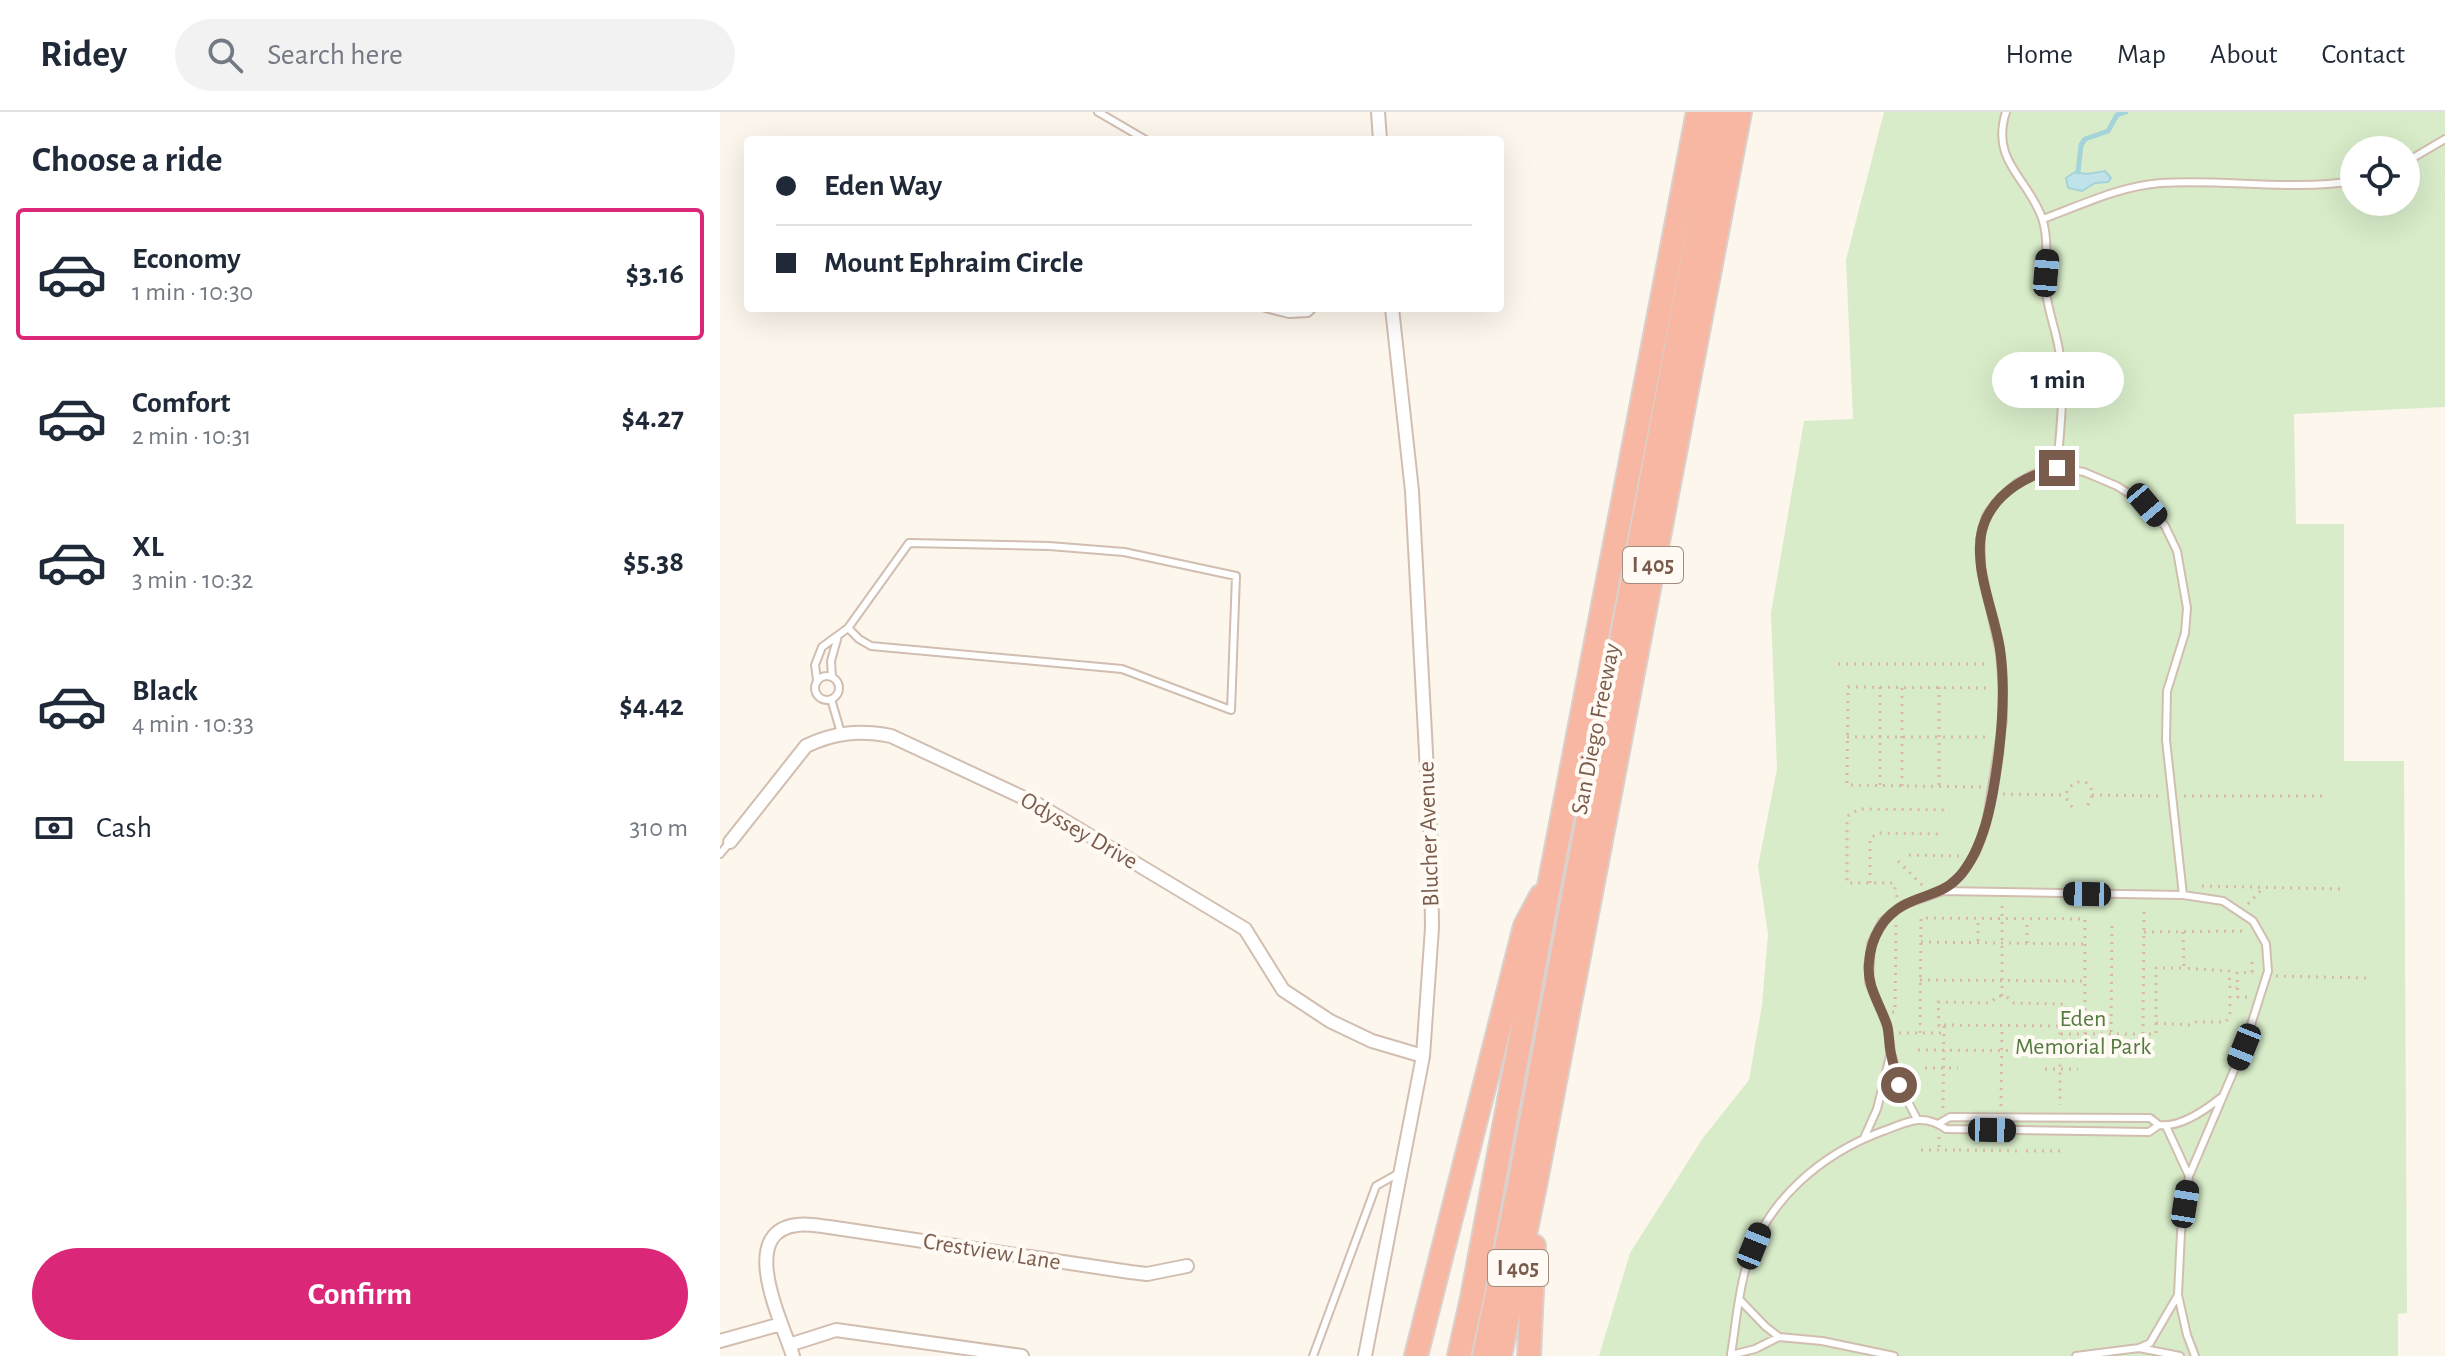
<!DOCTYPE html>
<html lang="en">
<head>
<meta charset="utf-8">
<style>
  :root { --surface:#fff; --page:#f2f2f3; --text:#1f2937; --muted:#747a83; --line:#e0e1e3; --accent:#db2777 }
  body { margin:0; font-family:"Alegreya Sans",sans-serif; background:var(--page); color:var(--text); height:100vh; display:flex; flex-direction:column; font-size:30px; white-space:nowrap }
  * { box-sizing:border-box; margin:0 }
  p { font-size:26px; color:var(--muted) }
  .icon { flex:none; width:44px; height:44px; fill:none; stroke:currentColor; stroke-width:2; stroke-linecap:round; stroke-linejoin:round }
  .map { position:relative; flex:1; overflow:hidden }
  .sheet { display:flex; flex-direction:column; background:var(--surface); width:720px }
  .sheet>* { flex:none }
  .top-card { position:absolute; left:24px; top:24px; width:760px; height:176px; border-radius:8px; box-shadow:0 8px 32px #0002; display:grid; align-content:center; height:176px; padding:0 32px; background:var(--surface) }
  .buttons { position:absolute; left:1620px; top:24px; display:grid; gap:16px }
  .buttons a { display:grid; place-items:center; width:80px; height:80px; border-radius:50%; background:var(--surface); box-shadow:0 8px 32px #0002; font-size:40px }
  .end { position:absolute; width:36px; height:36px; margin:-18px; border:10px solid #7a5c4d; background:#fff; box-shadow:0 0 0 4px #fff }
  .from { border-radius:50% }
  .bubble { position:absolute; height:56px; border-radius:28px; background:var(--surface); box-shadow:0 8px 32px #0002; font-size:26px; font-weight:600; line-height:56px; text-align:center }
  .car { position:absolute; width:24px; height:48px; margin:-24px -12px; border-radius:10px; box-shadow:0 0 6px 2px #0007; background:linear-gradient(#222 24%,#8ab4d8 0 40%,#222 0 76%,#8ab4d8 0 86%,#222 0) }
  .top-card b { display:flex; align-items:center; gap:28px; height:76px; font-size:30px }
  .top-card b+b { border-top:2px solid var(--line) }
  .top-card i { width:20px; height:20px; background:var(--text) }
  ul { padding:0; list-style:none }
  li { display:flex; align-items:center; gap:24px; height:132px; margin:0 16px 12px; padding:0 16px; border:4px solid transparent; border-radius:8px }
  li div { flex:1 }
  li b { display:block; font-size:30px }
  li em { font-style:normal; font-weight:600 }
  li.current { border-color:var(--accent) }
  li>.icon { width:72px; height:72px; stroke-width:1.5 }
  h2 { padding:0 32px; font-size:36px; line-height:96px }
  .pay { display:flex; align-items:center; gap:20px; height:88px; padding:0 32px; font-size:30px }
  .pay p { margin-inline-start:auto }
  .action { display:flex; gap:16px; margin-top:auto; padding:16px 32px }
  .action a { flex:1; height:92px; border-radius:48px; background:var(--accent); color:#fff; font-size:32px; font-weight:600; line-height:92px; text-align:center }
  header { display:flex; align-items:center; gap:48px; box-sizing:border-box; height:112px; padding:0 40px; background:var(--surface); border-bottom:2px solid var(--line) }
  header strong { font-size:38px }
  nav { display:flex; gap:44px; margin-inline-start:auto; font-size:28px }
  .search { width:560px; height:72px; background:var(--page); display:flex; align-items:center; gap:20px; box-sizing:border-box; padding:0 28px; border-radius:44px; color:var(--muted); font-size:30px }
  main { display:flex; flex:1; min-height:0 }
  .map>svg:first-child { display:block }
  .green { fill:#d8ecc9; fill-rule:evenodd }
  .water { fill:#bfe3e8; stroke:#a5d3da; stroke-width:2 }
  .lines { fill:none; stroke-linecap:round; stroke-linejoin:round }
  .stream { stroke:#a5d3da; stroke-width:5 }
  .lane-casing { stroke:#d1beb0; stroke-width:10 }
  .street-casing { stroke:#d1beb0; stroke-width:16 }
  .highway-casing { stroke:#dad1cd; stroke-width:26 }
  .path { stroke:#d9b8a5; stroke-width:3; stroke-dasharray:2 6; stroke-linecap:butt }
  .lane { stroke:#fff; stroke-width:6 }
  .street { stroke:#fff; stroke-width:12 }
  .highway { stroke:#f7b7a3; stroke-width:22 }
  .route { stroke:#7a5c4d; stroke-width:10 }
  .labels { text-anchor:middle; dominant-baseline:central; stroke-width:8; stroke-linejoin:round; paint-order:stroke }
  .shield { fill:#fffaf3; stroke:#a28b7f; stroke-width:2 }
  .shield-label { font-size:22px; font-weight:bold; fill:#7a5c4d }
  .street-label { font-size:24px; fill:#7a5c4d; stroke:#fffaf3 }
  .park-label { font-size:24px; fill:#537a41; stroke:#fffaf3 }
</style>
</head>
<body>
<header>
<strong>Ridey</strong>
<div class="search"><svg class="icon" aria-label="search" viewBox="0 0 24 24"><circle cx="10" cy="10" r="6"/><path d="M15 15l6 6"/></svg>Search here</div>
<nav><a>Home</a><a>Map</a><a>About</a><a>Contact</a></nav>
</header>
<main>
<section class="sheet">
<h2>Choose a ride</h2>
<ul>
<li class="current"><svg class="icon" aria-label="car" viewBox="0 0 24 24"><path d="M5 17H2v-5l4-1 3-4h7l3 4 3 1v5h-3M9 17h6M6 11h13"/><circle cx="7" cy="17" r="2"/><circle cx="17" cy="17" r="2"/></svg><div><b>Economy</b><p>1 min · 10:30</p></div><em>$3.16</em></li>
<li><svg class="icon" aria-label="car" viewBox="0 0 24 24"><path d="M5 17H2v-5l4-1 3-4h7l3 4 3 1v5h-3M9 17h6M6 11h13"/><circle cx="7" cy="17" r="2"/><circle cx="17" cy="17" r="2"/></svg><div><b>Comfort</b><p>2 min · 10:31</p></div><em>$4.27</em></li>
<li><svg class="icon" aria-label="car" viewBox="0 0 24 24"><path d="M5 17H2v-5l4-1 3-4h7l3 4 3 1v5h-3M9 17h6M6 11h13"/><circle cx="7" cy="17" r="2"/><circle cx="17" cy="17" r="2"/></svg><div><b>XL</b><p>3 min · 10:32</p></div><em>$5.38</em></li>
<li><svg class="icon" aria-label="car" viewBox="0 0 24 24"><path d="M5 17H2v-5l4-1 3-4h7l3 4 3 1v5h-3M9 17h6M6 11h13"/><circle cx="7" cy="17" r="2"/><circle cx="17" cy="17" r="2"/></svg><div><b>Black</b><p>4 min · 10:33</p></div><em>$4.42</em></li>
</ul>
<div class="pay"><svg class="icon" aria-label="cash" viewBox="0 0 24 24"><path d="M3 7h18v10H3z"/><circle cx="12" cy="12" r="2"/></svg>Cash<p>310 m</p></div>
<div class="action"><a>Confirm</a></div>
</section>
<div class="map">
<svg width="1725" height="1244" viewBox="0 0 1725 1244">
  <rect width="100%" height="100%" fill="#fdf6ec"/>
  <!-- green -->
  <path class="green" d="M1164,0h561v295l-151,7 2,110h48v237h60l3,552 -9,1v42h-799l31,-103 73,-115 46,-58 13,-75 6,-71 -10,-68 19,-97 -6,-156 33,-192 49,-2 -7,-159zM1634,38h52v52h-52z"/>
  <!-- water -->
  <path class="water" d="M1385,59l6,7 -3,4 -13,1 -13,8 -14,-3 -2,-10 9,-6 12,2z"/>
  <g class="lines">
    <!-- stream -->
    <path class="stream" d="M1358,60l3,-27 4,-6 23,-8 9,-16 9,-3"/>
    <!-- lane casing -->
    <g class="lane-casing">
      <path id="lane" d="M378,0l48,28
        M1286,0c-16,49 22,66 36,106 8,24 2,48 4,73 2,22 12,44 14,66 5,37 0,74 -3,111
        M1686,50l39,-23
        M1323,107c38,-14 77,-33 118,-36 65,-4 129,8 193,-2
        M545,196l24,6 19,-1 5,-5
        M95 576a12 12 0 1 1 24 0a12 12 0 1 1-24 0Z
        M112,565l-1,-16 7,-25
        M97,568l-2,-15 7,-18 26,-19 61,-85 140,3 75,6 112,24 -5,134 -109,-41 -251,-23 -12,-7 -11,-11
        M111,587l10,34
        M0,742l10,-12
        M1223,779l19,-17 14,-22 10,-28 17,-104v-32l-3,-35 -19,-85v-34l5,-18 13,-17 18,-16 19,-10 21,-5 27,4 33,14 30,19 18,21 12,25 10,57 -2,25 -18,58 -1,49 17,155
        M1172,944l7,29 18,34
        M1439,1013c21,3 48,-16 64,-29
        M1446,1014l23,50
        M1144,1026l13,-29 14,-57 -3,-24 -19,-46 2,-38 11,-22 21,-17 40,-14 240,4 40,6 30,20 13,23 2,27 -24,76 -55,129 -8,56 -3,63 9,40 8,21
        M1020,1188l25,26 14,11
        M1419,1236l11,-5 28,-48
        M1011,1242c5,-29 7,-62 16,-90 20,-64 74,-110 136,-133 23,-8 39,-19 63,-2l203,3 10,-7 -9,-7 -200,-1 -12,7
        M1011,1243l24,-6 24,-12 43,4 72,15
        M593,1244l63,-170 23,-13
        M1356,1244l63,-8 41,8"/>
    </g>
    <!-- street casing -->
    <g class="street-casing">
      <path id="street" d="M658,0l2,28
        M10,730l76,-96c29,-14 54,-16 85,-10l146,68 208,125 38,61 47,31 42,20 51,15
        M0,1229l61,-17
        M69,1233l47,-15 186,26
        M73,1244c-10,-32 -57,-124 4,-131 10,-2 22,1 32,2l301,45 17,2 40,-8
        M645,1244l58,-300 9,-128 -1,-82 -19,-355 -20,-183"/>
    </g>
    <!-- highway casing -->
    <g class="highway-casing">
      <path id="highway" d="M696,1244l109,-430 16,-30
        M739,1244l13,-58 78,-417 148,-769
        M764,1244l35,-170 201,-1074
        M780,1244l36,-175 204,-1069
        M809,1244l5,-110"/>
    </g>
    <!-- path -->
    <path class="path" d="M1118,552h152
      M1160,575v99
      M1219,575v100
      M1127,625h144
      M1182,674v-99
      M1261,675l-134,-2 1,-98 144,1
      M1283,682l63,1
      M1372,683l68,1
      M1464,684h138
      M1352,695l-6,-9 1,-8c17,-20 35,0 18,18
      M1189,743l52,1
      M1178,749l26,26
      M1150,771v-45l9,-5 64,1
      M1482,774l142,3
      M1177,785l-3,-14h-47v-62l2,-6 10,-6 91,1
      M1528,792l16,-17
      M1258,811v20
      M1424,820l104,-1
      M1463,820l1,36 45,3 1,17h7
      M1201,830l164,2
      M1307,831v-20
      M1556,864l92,2
      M1200,868l164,1
      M1282,884v-93
      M1527,885h-9l-1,-24 15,-1v-15
      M1172,900h3l1,-89
      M1436,911l36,2 4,-3h30l4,-9v-23
      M1224,913l116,1
      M1391,920l1,-112
      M1179,921h45
      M1200,921l1,-115 164,1v115
      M1341,922h95v-66h28
      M1423,922l1,-128
      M1198,938l167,1
      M1205,956h33
      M1325,957h33
      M1281,994l1,-80
      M1223,996l1,-83 -5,1 -1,-24 52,1 8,-7h8l8,7 52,1 -1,23 -5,-1v79
      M1219,1025v16
      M1201,1038h34
      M1239,1038l63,1
      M1306,1039h34"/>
    <!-- lane -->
    <use href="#lane" class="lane"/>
    <!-- street -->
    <use href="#street" class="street"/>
    <!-- highway -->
    <use href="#highway" class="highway"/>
  </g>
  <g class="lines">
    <!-- route -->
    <path class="route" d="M1179,973c-3,-12 -7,-24 -9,-36 -1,-8 -1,-16 -3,-24 -7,-21 -21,-39 -18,-63 2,-24 14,-47 37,-58 22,-11 40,-10 57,-32 24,-31 31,-81 36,-120 4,-35 6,-69 1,-103 -5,-32 -19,-63 -20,-95 -3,-48 35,-76 77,-86"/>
  </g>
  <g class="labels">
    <!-- shield labels -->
    <g class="shield">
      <rect x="903" y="435" width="60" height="36" rx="6"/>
      <rect x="768" y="1138" width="60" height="36" rx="6"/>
    </g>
    <g class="shield-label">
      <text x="933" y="453">I 405</text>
      <text x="798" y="1156">I 405</text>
    </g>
    <!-- street labels -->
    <g class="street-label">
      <text transform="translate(876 617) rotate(-79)">San Diego Freeway</text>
      <text transform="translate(359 719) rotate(30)">Odyssey Drive</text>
      <text transform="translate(709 722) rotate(-92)">Blucher Avenue</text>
      <text transform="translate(272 1140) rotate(9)">Crestview Lane</text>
    </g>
    <!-- park labels -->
    <g class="park-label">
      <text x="1363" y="907">Eden<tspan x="1363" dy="28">Memorial Park</tspan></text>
    </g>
  </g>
</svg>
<div class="buttons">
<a><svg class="icon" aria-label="locate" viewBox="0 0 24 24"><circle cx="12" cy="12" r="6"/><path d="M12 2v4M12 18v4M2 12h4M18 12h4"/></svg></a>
</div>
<i class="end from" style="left:1179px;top:973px"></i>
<i class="end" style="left:1337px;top:356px"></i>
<div class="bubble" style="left:1272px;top:240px;width:132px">1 min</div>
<i class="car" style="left:1326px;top:161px;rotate:5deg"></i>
<i class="car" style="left:1427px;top:393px;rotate:140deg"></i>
<i class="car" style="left:1367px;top:782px;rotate:271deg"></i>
<i class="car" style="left:1524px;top:935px;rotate:202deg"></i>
<i class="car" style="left:1272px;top:1018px;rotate:91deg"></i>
<i class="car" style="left:1465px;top:1092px;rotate:9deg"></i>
<i class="car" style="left:1034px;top:1134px;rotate:22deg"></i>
<div class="top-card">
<b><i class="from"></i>Eden Way</b>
<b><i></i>Mount Ephraim Circle</b>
</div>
</div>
</main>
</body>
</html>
